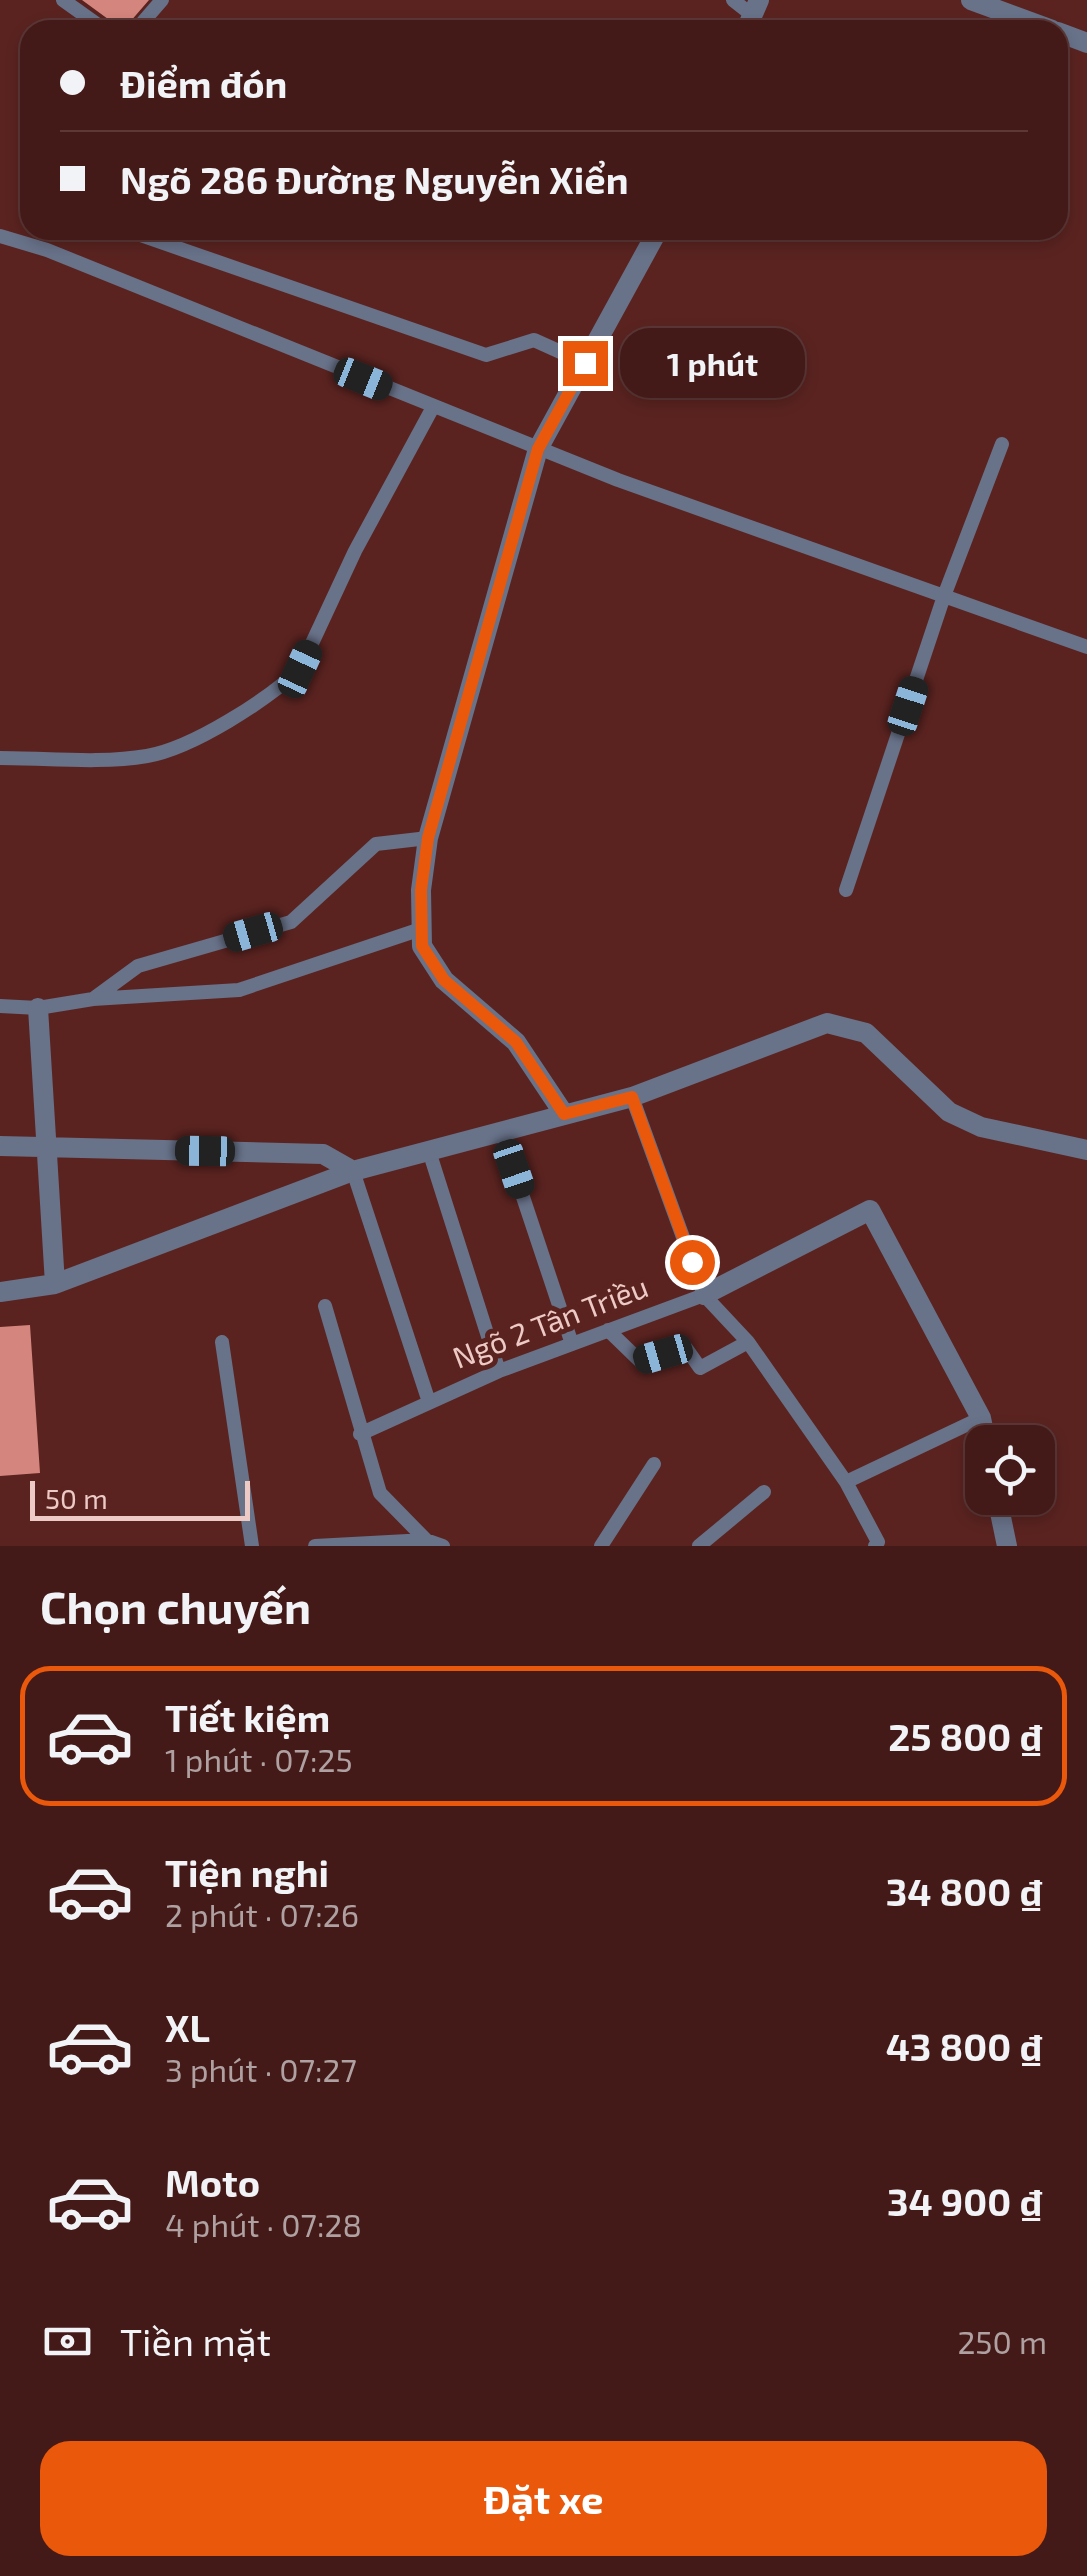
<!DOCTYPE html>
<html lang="vi">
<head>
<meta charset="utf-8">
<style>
  :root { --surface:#441a18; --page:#4e2725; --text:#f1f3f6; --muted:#afa1a2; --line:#5c3837; --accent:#ea580c }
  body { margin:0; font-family:"Exo 2",sans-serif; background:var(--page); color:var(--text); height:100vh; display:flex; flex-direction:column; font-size:38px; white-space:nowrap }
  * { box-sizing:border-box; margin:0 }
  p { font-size:32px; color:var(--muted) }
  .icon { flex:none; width:55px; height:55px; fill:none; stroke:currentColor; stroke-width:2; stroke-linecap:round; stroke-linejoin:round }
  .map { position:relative; height:1546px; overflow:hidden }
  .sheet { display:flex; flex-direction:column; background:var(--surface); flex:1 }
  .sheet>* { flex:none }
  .banner { position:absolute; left:20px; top:20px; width:1048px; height:220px; border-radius:30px; box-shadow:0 5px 15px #0003,0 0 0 2px var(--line); display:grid; align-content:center; height:220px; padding:0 40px; background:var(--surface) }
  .buttons { position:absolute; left:965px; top:1425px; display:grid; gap:20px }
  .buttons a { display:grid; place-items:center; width:90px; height:90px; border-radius:20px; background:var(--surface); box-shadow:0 5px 15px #0003,0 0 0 2px var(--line); font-size:50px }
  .scale { position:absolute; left:30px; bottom:25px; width:220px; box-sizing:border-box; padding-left:10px; border:5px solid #eecac6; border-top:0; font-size:28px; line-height:35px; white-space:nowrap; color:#eecac6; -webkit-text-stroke:8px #5a2320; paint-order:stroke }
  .end { position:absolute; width:45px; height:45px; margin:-22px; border:12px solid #ea580c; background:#fff; box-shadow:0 0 0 5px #fff }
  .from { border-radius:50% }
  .bubble { position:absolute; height:70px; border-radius:30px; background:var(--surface); box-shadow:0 5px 15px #0003,0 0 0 2px var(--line); font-size:32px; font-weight:700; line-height:70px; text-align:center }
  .car { position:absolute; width:30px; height:60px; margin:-30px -15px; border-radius:12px; box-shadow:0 0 8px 2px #0007; background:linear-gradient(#222 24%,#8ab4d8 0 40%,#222 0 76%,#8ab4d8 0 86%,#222 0) }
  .banner b { display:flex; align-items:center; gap:35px; height:95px; font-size:38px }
  .banner b+b { border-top:2px solid var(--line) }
  .banner i { width:25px; height:25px; background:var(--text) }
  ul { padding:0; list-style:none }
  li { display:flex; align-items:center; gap:30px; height:140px; margin:0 20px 15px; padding:0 20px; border:5px solid transparent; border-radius:30px }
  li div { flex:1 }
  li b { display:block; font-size:38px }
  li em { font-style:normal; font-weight:700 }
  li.selected { border-color:var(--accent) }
  li>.icon { width:90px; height:90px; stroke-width:1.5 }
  h2 { padding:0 40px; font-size:45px; line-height:120px }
  .pay { display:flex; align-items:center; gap:25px; height:110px; padding:0 40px; font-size:38px }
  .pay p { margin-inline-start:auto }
  .cta { display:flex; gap:20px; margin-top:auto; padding:20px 40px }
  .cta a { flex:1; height:115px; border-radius:30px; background:var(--accent); color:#fff; font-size:40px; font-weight:700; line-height:115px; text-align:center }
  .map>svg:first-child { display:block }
  .building { fill:#d4857d }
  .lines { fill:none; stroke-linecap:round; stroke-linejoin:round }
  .lane { stroke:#687289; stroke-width:14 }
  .street { stroke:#687289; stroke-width:20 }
  .route { stroke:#ea580c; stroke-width:12 }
  .labels { text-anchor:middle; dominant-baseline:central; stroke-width:10; stroke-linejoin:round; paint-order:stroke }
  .street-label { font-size:30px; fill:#eecac6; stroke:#5a2320 }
</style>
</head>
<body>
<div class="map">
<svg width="1087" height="1546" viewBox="0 0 1087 1546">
  <rect width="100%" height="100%" fill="#5a2320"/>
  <!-- building -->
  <path class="building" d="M82,0h67l-26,30z
    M30,1325l10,148 -40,3v-149z"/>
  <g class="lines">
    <!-- lane -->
    <path class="lane" d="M63,0l42,30
      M733,0l19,15
      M136,30l26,-30
      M126,230l360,125 48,-15 51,23
      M0,236l47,14 571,230 469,167
      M0,758c47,0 101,6 147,-2 46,-8 120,-56 153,-87l55,-118 78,-144
      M846,890l98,-294 58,-152
      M93,999l146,-9 182,-61
      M0,1006l38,2 55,-9 45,-33 153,-44 85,-78 52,-6
      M632,1097l72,198 44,47
      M502,1134l70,210
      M429,1151l70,220
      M353,1171l76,231
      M325,1306l55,187 46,47
      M608,1330l32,31 46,-13 14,20 48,-26 98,140 135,-64
      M222,1342l30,204
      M360,1434l139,-63 205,-76
      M846,1482l32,60 -3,4
      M315,1546l111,-6 17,6
      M601,1546l53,-82
      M699,1546l65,-54"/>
    <!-- street -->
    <path class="street" d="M971,0l81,30
      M746,30l13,-30
      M1058,32l29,11
      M38,1008l17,276
      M564,1114l-48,-72 -72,-62 -22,-34 -1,-56 7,-52 110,-389 120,-219
      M0,1146l323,8 30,17
      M0,1292l55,-8 298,-113 279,-74 195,-74 39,10 83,79 32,15 106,23
      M704,1295l166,-85 111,208 5,24
      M997,1498l10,48"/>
  </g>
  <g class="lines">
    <!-- route -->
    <path class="route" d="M585,363l-47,86 -110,389 -7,52 1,56 22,34 72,62 48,72 68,-17 60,165"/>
  </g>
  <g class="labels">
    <!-- street labels -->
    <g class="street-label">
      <text transform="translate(550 1321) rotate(-21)">Ngõ 2 Tân Triều</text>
    </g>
  </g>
</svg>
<div class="buttons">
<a><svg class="icon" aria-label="locate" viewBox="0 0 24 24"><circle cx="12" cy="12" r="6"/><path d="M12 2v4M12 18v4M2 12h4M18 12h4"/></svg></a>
</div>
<div class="scale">50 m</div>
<i class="end from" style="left:692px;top:1262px"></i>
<i class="end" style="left:585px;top:363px"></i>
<div class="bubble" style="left:620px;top:328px;width:185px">1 phút</div>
<i class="car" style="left:363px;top:379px;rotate:112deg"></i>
<i class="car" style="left:300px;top:669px;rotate:25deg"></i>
<i class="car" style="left:908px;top:706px;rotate:18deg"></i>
<i class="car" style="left:253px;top:932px;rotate:254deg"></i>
<i class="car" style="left:205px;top:1151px;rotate:271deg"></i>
<i class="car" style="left:514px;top:1169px;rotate:161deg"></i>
<i class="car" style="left:663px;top:1354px;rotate:254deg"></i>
<div class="banner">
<b><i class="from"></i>Điểm đón</b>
<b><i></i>Ngõ 286 Đường Nguyễn Xiển</b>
</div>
</div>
<section class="sheet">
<h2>Chọn chuyến</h2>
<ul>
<li class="selected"><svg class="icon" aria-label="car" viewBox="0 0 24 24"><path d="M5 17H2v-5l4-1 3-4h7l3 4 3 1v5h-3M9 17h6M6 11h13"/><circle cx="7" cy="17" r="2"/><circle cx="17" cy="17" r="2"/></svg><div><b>Tiết kiệm</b><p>1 phút · 07:25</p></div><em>25 800 ₫</em></li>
<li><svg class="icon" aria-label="car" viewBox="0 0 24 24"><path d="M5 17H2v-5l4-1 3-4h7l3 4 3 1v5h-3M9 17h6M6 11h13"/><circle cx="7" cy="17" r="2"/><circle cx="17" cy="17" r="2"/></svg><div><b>Tiện nghi</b><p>2 phút · 07:26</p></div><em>34 800 ₫</em></li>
<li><svg class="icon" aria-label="car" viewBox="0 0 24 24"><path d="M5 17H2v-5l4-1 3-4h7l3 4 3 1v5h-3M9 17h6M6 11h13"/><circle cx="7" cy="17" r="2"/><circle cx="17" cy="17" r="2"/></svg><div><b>XL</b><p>3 phút · 07:27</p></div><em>43 800 ₫</em></li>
<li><svg class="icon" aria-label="car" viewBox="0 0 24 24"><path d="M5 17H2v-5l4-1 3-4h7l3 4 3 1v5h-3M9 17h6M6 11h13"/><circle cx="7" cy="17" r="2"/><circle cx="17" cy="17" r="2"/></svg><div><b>Moto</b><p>4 phút · 07:28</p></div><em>34 900 ₫</em></li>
</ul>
<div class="pay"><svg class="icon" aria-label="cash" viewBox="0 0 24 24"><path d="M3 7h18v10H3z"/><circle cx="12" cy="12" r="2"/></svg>Tiền mặt<p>250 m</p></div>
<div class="cta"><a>Đặt xe</a></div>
</section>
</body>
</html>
